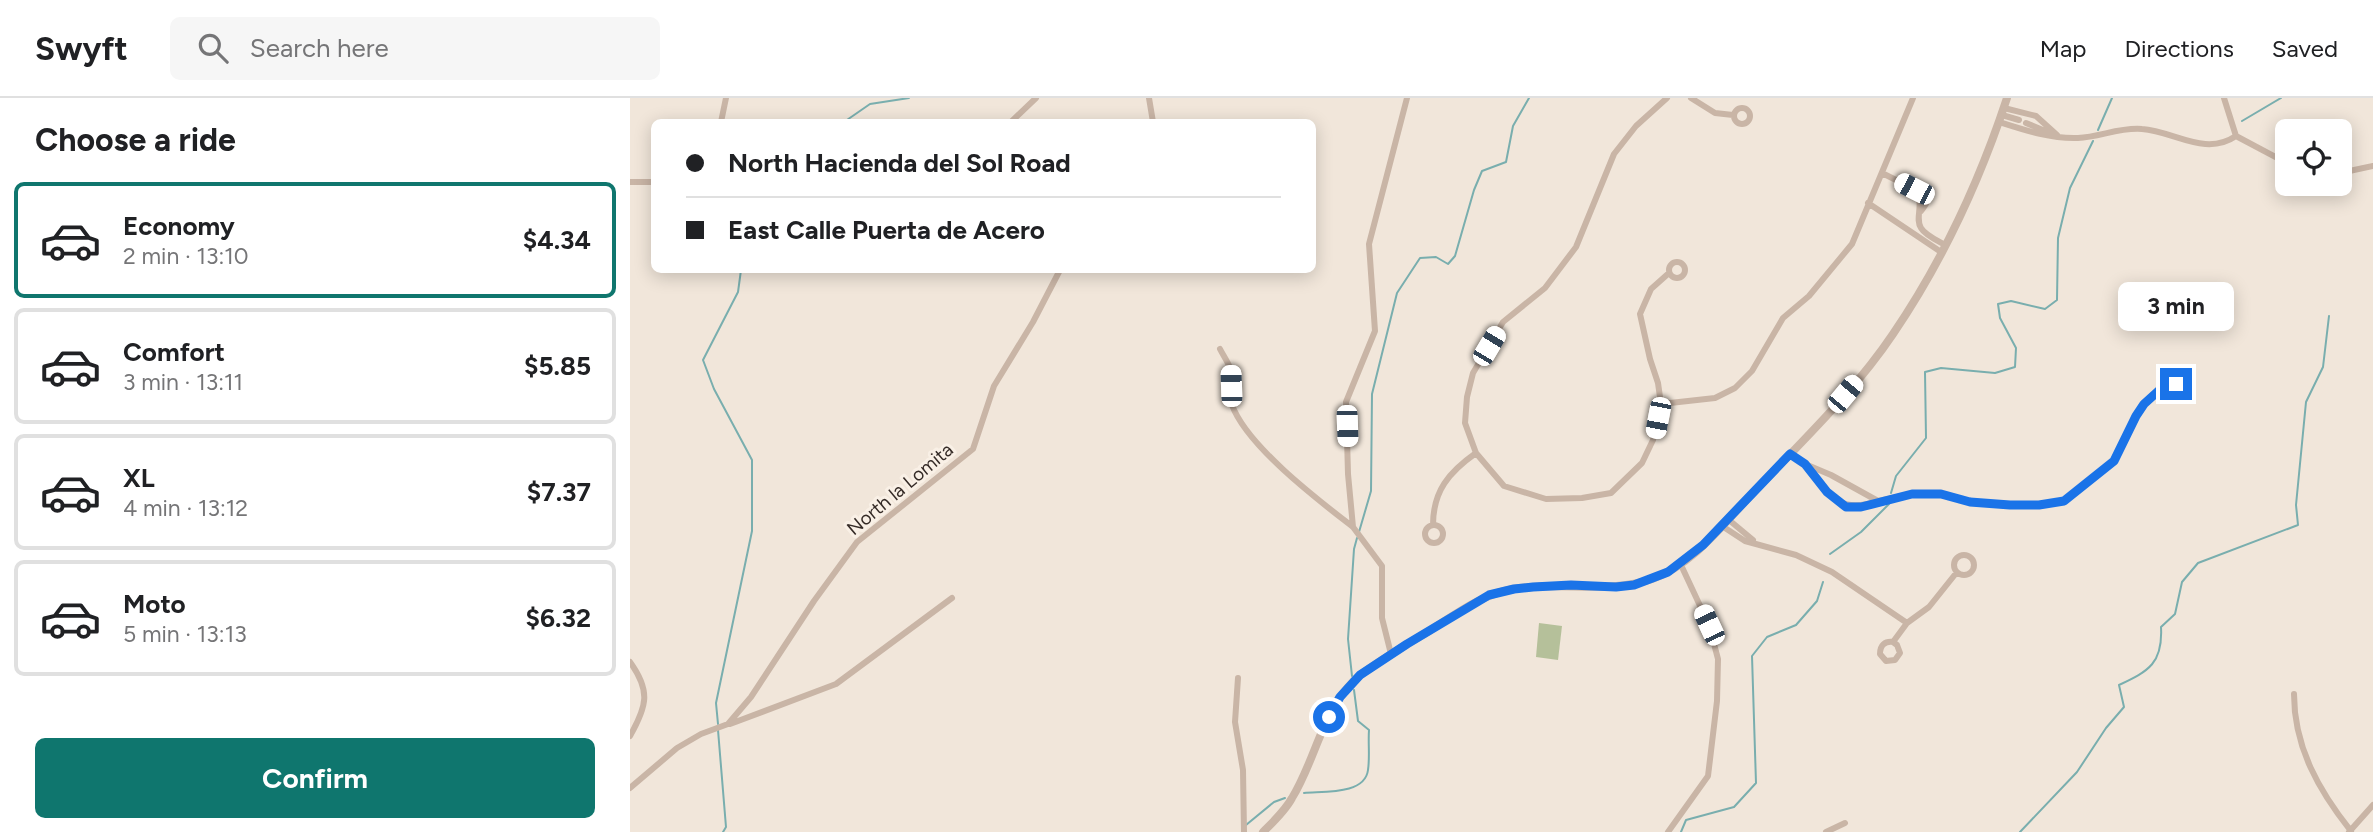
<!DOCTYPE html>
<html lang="en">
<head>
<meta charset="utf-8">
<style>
  :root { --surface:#fff; --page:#f6f6f6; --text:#202124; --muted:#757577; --line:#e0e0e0; --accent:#0f766e }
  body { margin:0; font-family:Figtree,sans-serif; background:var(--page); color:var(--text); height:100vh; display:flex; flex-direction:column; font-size:26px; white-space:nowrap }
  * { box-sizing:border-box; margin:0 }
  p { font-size:23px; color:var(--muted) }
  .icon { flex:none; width:38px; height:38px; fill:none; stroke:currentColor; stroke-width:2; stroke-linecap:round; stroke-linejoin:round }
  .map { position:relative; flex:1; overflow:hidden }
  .details { display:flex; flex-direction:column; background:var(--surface); width:630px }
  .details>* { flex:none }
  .guide { position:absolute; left:21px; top:21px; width:665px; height:154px; border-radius:10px; box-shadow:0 4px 18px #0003; display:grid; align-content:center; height:154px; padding:0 35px; background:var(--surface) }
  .buttons { position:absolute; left:1645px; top:21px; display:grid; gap:14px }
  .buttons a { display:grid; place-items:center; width:77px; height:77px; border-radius:10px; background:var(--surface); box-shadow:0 4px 18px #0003; font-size:35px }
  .end { position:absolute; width:32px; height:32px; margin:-16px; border:9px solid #1a73e8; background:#fff; box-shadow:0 0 0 4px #fff }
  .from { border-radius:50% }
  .bubble { position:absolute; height:49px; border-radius:10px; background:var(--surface); box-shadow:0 4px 18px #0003; font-size:23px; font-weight:700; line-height:49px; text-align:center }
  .car { position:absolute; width:21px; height:42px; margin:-21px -10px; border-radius:9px; box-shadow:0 0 5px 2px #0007; background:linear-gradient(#fff 24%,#345 0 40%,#fff 0 76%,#345 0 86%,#fff 0) }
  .guide b { display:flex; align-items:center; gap:24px; height:66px; font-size:26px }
  .guide b+b { border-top:2px solid var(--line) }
  .guide i { width:18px; height:18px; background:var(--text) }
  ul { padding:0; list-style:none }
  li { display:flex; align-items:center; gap:21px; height:116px; margin:0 14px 10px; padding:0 21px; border:4px solid var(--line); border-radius:10px }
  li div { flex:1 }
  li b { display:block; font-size:26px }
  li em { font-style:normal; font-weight:700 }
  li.active { border-color:var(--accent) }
  li>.icon { width:63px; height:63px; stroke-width:1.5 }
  h2 { padding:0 35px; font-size:32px; line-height:84px }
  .primary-button { display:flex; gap:14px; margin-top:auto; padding:14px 35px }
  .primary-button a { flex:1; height:80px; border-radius:10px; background:var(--accent); color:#fff; font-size:28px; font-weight:700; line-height:80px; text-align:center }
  header { display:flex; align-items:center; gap:42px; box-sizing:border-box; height:98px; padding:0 35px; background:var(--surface); border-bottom:2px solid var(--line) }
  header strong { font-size:33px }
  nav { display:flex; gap:38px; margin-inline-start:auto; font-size:24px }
  .search { width:490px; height:63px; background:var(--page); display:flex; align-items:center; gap:18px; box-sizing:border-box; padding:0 24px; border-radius:10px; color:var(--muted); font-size:26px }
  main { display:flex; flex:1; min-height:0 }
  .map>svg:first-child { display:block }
  .green { fill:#b5c09a }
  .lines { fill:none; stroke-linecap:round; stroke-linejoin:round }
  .stream { stroke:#79aeae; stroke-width:2 }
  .minor { stroke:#c9b5a6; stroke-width:6 }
  .tertiary { stroke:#c9b5a6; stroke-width:8 }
  .route { stroke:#1a73e8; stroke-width:9 }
  .labels { text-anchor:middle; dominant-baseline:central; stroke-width:6; stroke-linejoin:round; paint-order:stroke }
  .street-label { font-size:19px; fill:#352b27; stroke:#f9f0e6 }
</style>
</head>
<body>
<header>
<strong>Swyft</strong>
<div class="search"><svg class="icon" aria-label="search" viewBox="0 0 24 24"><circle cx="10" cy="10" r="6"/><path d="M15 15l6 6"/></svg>Search here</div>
<nav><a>Map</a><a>Directions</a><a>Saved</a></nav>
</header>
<main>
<section class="details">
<h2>Choose a ride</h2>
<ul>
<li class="active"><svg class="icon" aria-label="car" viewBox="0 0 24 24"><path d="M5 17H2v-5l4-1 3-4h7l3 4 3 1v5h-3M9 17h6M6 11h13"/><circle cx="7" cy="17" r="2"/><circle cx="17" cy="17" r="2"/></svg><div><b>Economy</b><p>2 min · 13:10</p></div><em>$4.34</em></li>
<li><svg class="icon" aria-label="car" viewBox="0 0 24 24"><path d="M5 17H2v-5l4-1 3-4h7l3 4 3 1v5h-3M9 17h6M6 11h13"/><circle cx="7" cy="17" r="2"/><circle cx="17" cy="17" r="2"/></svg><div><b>Comfort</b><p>3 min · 13:11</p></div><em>$5.85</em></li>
<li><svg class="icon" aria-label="car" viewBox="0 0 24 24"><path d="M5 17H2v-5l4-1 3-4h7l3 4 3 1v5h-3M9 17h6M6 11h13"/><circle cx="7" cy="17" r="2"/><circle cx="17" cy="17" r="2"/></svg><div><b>XL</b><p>4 min · 13:12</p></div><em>$7.37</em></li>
<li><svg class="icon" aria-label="car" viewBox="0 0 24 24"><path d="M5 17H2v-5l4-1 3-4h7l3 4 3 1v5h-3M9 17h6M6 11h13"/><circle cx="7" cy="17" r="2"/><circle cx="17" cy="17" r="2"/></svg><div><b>Moto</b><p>5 min · 13:13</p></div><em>$6.32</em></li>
</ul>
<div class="primary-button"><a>Confirm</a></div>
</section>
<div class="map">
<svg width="1743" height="734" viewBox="0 0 1743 734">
  <rect width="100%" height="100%" fill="#f1e6da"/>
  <!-- green -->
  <path class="green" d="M909,525l23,3 -4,34 -22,-3z"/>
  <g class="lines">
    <!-- stream -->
    <path class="stream" d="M1612,23l39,-23
      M214,24l26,-18 39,-6
      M1468,32l14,-32
      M1261,395l5,-17 30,-38 -1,-66 16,-4 54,5 20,-6 1,-19 -16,-30 -2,-14 13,-3 34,8 12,-9 1,-62 12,-50 23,-47
      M729,434l12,-41 1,-97 25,-101 23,-35 16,-1 12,7 7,-8 19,-66 8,-19 24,-9 7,-36 16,-28
      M1200,456l31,-22 28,-28
      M722,578l-4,-37 6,-90 3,-11
      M88,626l-2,-21 36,-172v-71l-38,-71 -11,-29 35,-68 3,-22
      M88,632l8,97 -3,5
      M674,695c19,-2 61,2 64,-23 2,-13 0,-27 1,-40l-11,-9 -4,-31
      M616,727l28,-23 11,-4
      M1051,734l5,-12 48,-13 22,-24 -4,-127 15,-19 29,-12 21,-24 6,-19
      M1390,734l57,-60 29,-44 18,-21 -5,-22c30,-14 44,-22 42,-58l14,-13 7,-32 16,-19 100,-38 -2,-20 10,-103 17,-35 6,-51"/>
    <!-- minor -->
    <path class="minor" d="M519,0l4,24
      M1037,0l-31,28 -22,28 -38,93 -31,41 -42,34 -30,51 -6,24 -2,26 11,30 28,33 42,13 36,-1 29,-5 31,-30 11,-23 8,-36 -3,-21 -8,-24 -10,-45 11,-25 18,-16
      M1061,0l24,15 18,2
      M1594,0l12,38 51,27
      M1104 18a8 8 0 1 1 16 0a8 8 0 1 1-16 0Z
      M1374,10l32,8 21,19
      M1372,17l17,5
      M91,24l5,-24
      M381,24l25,-24
      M1369,24c25,8 51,17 79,16 22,-1 42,-11 64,-9 32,2 63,28 94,7
      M1396,25l24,10
      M1252,75l32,16 10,2c5,9 3,13 -3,20
      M1710,75l33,-7
      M0,84h24
      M1284,91c12,15 0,28 7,39 4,7 17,13 24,17
      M1238,105l73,49
      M1039 172a8 8 0 1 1 16 0a8 8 0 1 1-16 0Z
      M590,251c3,6 8,13 10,19 3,12 -2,26 2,37 15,41 86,95 121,122
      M1531 280a9 9 0 1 1 18 0a9 9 0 1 1-18 0Z
      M1031,306l54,-6 20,-10 17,-17 31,-53 26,-22 43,-52 61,-146
      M1175,366l26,11 47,26c-41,14 -50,-7 -73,-37z
      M1248,403l34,-7h29l29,8 39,3h30l25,-4 50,-40 22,-45 8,-11 21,-20
      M1099,422l24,20
      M803,427c0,-34 16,-53 43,-72
      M795 436a9 9 0 1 1 18 0a9 9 0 1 1-18 0Z
      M1092,428l23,15 51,14 36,17 75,51
      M1324 467a10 10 0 1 1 20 0a10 10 0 1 1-20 0Z
      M1263,544l4,3 3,8 -5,7 -9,1 -6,-7c0,-9 5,-13 13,-12l14,-19 22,-16 28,-35
      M761,556l-9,-36v-52l-29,-39 -5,-53 -2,-72 29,-71 -6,-87 38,-146
      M0,564c21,29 17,44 0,74
      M608,580l-3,44 8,48 1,62
      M1664,596c0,53 25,97 57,137
      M100,626l106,-40 116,-86
      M0,690l47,-40 24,-14 27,-10 23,-27 63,-96 43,-59 116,-93 21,-63 39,-64 27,-52
      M1038,734l40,-56 9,-75 1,-42 -9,-34 -28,-60
      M1196,734l19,-9
      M1719,734l24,-27"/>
    <!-- tertiary -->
    <path class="tertiary" d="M633,734c11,-11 22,-21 29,-34 25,-40 31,-95 71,-125 21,-15 44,-29 66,-42 27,-17 53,-37 84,-42 46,-8 96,5 139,-10 42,-15 71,-55 101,-86 48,-51 101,-101 140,-159 49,-72 87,-154 114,-236"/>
  </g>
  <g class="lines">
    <!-- route -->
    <path class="route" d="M699,619l11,-20 20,-22 47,-31 82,-49 25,-6 19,-2 38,-2 45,2 18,-2 34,-13 35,-27 87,-91 15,10 22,28 19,15h15l51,-13h29l29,8 40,3h29l25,-4 50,-40 22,-45 8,-12 21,-19 6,2 5,-3"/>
  </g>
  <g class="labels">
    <!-- street labels -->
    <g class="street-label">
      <text transform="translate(270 391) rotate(-40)">North la Lomita</text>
    </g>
  </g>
</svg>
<div class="buttons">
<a><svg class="icon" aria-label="locate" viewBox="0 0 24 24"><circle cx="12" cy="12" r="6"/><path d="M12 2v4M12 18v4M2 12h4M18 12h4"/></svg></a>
</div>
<i class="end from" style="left:699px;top:619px"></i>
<i class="end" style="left:1546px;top:286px"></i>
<div class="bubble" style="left:1488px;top:184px;width:116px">3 min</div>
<i class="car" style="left:1284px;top:91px;rotate:297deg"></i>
<i class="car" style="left:859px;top:248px;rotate:31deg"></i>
<i class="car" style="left:601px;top:288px;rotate:358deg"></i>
<i class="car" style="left:1215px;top:296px;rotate:40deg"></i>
<i class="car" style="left:1028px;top:320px;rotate:191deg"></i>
<i class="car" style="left:717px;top:328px;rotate:178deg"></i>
<i class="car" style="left:1079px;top:527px;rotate:335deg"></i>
<div class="guide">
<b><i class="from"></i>North Hacienda del Sol Road</b>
<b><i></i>East Calle Puerta de Acero</b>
</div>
</div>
</main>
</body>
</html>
